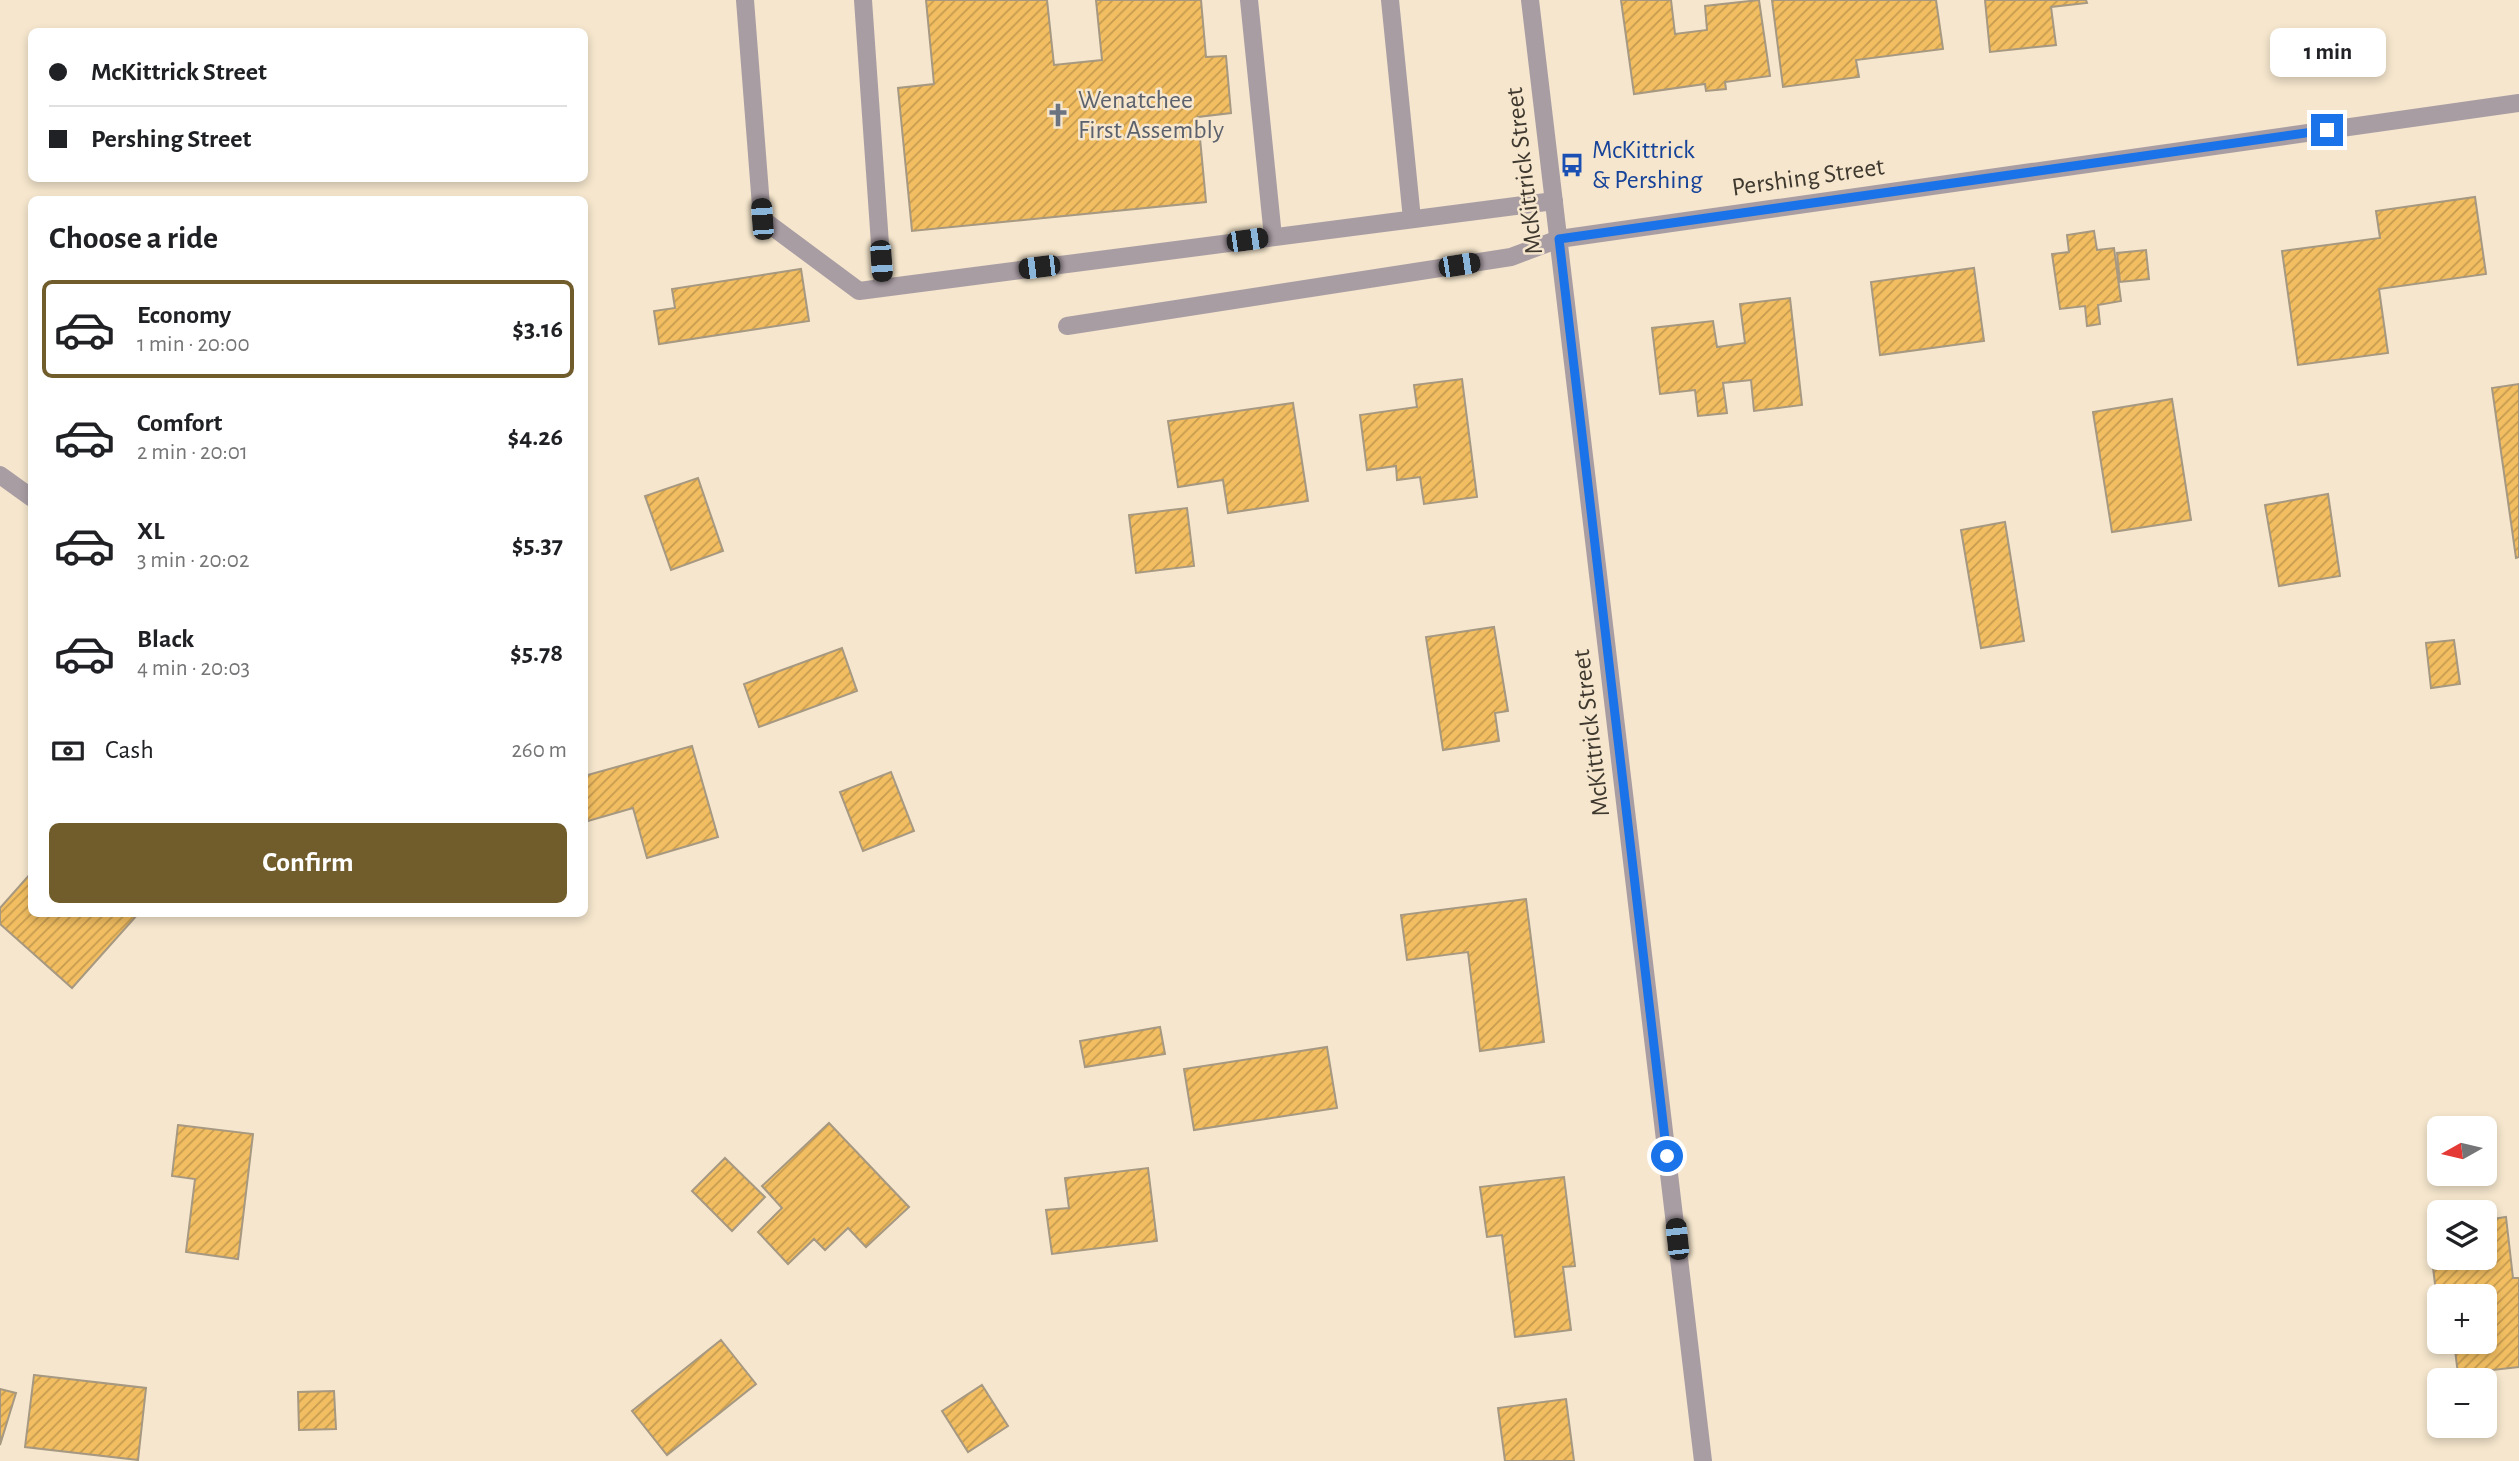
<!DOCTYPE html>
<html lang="en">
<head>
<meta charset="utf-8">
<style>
  :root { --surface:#fff; --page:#f6f6f6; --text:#202124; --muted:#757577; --line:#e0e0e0; --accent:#715d2c }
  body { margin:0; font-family:"Alegreya Sans",sans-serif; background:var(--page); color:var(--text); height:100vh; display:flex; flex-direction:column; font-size:26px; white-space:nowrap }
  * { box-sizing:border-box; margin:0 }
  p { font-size:23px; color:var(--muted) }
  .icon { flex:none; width:38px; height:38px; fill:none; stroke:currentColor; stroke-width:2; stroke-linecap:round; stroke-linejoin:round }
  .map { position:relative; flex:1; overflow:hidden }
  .side { position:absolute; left:28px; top:196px; width:560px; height:721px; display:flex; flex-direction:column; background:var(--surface); border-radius:10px; box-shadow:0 4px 10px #0003 }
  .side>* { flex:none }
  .top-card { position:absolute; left:28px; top:28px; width:560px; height:154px; border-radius:10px; box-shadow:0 4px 10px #0003; display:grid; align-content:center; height:154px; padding:0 21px; background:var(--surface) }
  .needle { width:46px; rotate:262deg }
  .tools { position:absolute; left:2427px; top:1116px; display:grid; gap:14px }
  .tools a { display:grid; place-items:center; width:70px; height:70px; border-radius:10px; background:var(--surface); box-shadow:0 4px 10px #0003; font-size:35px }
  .end { position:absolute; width:32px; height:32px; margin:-16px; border:9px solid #1a73e8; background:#fff; box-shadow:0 0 0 4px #fff }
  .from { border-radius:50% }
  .bubble { position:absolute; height:49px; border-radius:10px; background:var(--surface); box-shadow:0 4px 10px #0003; font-size:23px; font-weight:700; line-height:49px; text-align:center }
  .car { position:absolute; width:21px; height:42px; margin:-21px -10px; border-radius:9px; box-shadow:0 0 5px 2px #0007; background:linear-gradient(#222 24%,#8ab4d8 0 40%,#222 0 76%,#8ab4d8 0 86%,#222 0) }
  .top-card b { display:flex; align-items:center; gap:24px; height:66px; font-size:26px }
  .top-card b+b { border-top:2px solid var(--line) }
  .top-card i { width:18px; height:18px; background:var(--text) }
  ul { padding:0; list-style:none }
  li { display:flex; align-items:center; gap:21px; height:98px; margin:0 14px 10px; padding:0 7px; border:4px solid transparent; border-radius:10px }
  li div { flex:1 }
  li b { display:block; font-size:26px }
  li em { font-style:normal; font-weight:700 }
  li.active { border-color:var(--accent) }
  li>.icon { width:63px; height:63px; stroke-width:1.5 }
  h2 { padding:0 21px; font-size:32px; line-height:84px }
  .pay { display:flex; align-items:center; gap:18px; height:77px; padding:0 21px; font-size:26px }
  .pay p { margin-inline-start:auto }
  .primary-button { display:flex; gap:14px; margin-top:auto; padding:14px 21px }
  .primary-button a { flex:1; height:80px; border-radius:10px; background:var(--accent); color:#fff; font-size:28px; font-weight:700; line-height:80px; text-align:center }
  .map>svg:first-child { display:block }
  .building { fill:url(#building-hatch); stroke:#a69881; stroke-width:2 }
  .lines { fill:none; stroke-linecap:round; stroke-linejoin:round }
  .lane { stroke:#a99da4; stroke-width:18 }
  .street { stroke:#a99da4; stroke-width:18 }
  .route { stroke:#1a73e8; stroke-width:9 }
  .labels { text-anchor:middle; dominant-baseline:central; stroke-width:5; stroke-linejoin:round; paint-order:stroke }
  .worship-label { font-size:26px; fill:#5b616d; stroke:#f5e6cd; text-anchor:start }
  .transit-label { font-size:26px; fill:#164399; stroke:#f5e6cd; text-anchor:start }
  .street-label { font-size:26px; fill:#3e382f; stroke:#f5e6cd }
</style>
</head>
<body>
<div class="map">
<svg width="2519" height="1461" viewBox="0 0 2519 1461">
  <defs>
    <pattern id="building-hatch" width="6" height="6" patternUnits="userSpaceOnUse" patternTransform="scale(1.75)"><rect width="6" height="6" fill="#f2be61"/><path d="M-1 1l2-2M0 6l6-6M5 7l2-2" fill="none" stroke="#c59b50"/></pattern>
  </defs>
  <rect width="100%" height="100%" fill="#f5e6cd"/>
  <!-- building -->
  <path class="building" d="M926,0h121l7,65 48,-5 -6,-60h105l5,57 20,-1 5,57 -33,4 8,85 -294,29 -14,-143 36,-4z
    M1621,0h50l4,34 32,-4 -2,-24 54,-6 11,76 -45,6 1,7 -20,2 -1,-7 -71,10z
    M1772,0h164l7,49 -87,11 3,17 -76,10z
    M1985,0h101l1,3 -36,4 5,38 -66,7z
    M2475,197l11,77 -107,15 9,64 -90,12 -16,-114 98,-13 -4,-27z
    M2094,231l3,19 17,-2 7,53 -23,4 2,19 -13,2 -2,-20 -25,3 -8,-55 17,-2 -2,-17z
    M2146,250l3,29 -29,3 -3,-29z
    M1974,268l10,73 -104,14 -9,-73z
    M801,269l8,52 -150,23 -5,-33 21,-3 -3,-19z
    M1790,298l12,107 -48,6 -3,-31 -28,3 4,30 -29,3 -3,-26 -35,4 -8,-66 61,-7 4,26 28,-4 -5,-39z
    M1462,379l15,118 -53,7 -4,-27 -23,3 -1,-14 -29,4 -7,-55 57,-8 -3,-22z
    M2519,384v173l-3,1 -24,-170z
    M2172,399l19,121 -79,12 -19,-120z
    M1293,403l15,98 -80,12 -5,-33 -45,7 -10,-66z
    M698,478l25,73 -52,19 -26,-74z
    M2328,494l12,82 -61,10 -14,-81z
    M1187,508l7,58 -58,7 -7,-58z
    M2005,522l19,119 -43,7 -20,-118z
    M1494,627l14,84 -13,2 4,28 -56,9 -17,-113z
    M2454,640l6,44 -29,4 -5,-45z
    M842,648l15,43 -98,36 -15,-43z
    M692,746l26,91 -71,21 -14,-50 -45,13 -4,-13v-32z
    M891,772l23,59 -51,20 -23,-59z
    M32,872v42h106l-66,74 -72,-64v-16z
    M1526,899l18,143 -64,9 -12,-99 -61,8 -6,-45z
    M1160,1027l5,27 -80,13 -5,-26z
    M1327,1047l10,61 -143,22 -10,-61z
    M829,1123l80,84 -43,40 -18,-19 -23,22 -11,-11 -26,25 -30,-32 24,-24 -20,-22z
    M178,1125l75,9 -15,125 -52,-7 9,-73 -23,-3z
    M725,1158l40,39 -33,34 -40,-40z
    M1148,1168l9,73 -105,13 -6,-44 23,-2 -4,-30z
    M1564,1177l11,89 -12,1 8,63 -56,7 -13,-102 -15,2 -7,-50z
    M2506,1217l7,61h6v89l-61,7 -4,-32h31v-45h-36l-1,-7 -12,2 -8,-65 12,-2v33h45v-38z
    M721,1340l35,44 -89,71 -35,-44z
    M34,1375l112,13 -8,72 -113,-13z
    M982,1385l26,41 -40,26 -26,-41z
    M0,1389l16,4 -16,52z
    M334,1391l2,38 -37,1 -1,-38z
    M1566,1399l8,62h-69l-7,-53z"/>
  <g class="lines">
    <!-- lane -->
    <path class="lane" d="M745,0l17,219 97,72 695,-90
      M863,0l20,287
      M1249,0l24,237
      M1390,0l22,219"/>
    <!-- street -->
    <path class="street" d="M1530,0l173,1461
      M1067,326l444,-69 48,-18 960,-136
      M0,475l32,23"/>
  </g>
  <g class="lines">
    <!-- route -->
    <path class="route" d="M1667,1156l-108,-917 768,-109"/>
  </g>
  <!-- icons -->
  <defs>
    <g id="church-bare" transform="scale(1.89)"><path d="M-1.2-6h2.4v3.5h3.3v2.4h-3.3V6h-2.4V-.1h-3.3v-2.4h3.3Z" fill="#6b7280" stroke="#f5e6cd" stroke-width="2.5" paint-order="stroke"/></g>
    <g id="bus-bare" transform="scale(1.89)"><path d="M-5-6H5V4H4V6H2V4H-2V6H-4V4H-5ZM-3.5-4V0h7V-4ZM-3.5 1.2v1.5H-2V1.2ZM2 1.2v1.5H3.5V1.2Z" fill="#1a4fb4" stroke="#f5e6cd" stroke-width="2.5" paint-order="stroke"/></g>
  </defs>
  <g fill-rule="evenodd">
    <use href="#church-bare" x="1058" y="115"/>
    <use href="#bus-bare" x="1572" y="165"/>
  </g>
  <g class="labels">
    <!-- worship labels -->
    <g class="worship-label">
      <text x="1078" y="100">Wenatchee<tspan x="1078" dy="30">First Assembly</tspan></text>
    </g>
    <!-- transit labels -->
    <g class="transit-label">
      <text x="1592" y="150">McKittrick<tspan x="1592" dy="30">&amp; Pershing</tspan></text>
    </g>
    <!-- street labels -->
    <g class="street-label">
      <text transform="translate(1524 171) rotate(-97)">McKittrick Street</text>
      <text transform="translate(1808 177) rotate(-8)">Pershing Street</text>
      <text transform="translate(1591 733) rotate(-97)">McKittrick Street</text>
    </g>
  </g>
</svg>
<div class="tools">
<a><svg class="needle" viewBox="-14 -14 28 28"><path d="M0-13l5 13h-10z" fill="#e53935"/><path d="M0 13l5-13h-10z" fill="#757577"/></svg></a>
<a><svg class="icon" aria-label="layers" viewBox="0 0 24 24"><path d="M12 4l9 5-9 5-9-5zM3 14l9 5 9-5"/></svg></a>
<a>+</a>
<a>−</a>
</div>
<i class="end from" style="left:1667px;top:1156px"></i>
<i class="end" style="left:2327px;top:130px"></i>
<div class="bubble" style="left:2270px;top:28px;width:116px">1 min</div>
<i class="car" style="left:762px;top:219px;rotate:356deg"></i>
<i class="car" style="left:1247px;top:240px;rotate:82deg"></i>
<i class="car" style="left:881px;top:261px;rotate:176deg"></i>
<i class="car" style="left:1459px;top:265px;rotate:81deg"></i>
<i class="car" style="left:1039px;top:267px;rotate:263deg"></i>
<i class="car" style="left:1677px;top:1239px;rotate:354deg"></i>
<div class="top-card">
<b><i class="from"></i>McKittrick Street</b>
<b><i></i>Pershing Street</b>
</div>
<section class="side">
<h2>Choose a ride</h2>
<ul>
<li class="active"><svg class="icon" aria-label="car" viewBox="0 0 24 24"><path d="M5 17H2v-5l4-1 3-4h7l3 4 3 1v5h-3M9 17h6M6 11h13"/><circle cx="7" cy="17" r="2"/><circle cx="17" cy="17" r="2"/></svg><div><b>Economy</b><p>1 min · 20:00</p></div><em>$3.16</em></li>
<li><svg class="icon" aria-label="car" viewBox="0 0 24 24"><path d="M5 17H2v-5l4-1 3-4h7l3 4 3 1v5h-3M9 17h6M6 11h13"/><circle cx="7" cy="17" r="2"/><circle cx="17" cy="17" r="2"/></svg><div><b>Comfort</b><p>2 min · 20:01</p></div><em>$4.26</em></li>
<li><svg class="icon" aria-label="car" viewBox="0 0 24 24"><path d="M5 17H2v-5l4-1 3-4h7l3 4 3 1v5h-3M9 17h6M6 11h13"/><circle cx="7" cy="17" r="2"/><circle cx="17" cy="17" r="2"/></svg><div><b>XL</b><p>3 min · 20:02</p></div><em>$5.37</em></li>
<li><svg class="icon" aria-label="car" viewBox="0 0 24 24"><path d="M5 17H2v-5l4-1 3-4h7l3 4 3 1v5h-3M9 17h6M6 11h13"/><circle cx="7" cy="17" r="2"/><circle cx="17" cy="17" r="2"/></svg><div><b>Black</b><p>4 min · 20:03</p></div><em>$5.78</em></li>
</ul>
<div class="pay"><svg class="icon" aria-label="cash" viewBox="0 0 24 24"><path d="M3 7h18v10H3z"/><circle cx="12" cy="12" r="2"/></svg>Cash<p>260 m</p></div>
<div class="primary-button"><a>Confirm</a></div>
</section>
</div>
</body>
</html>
